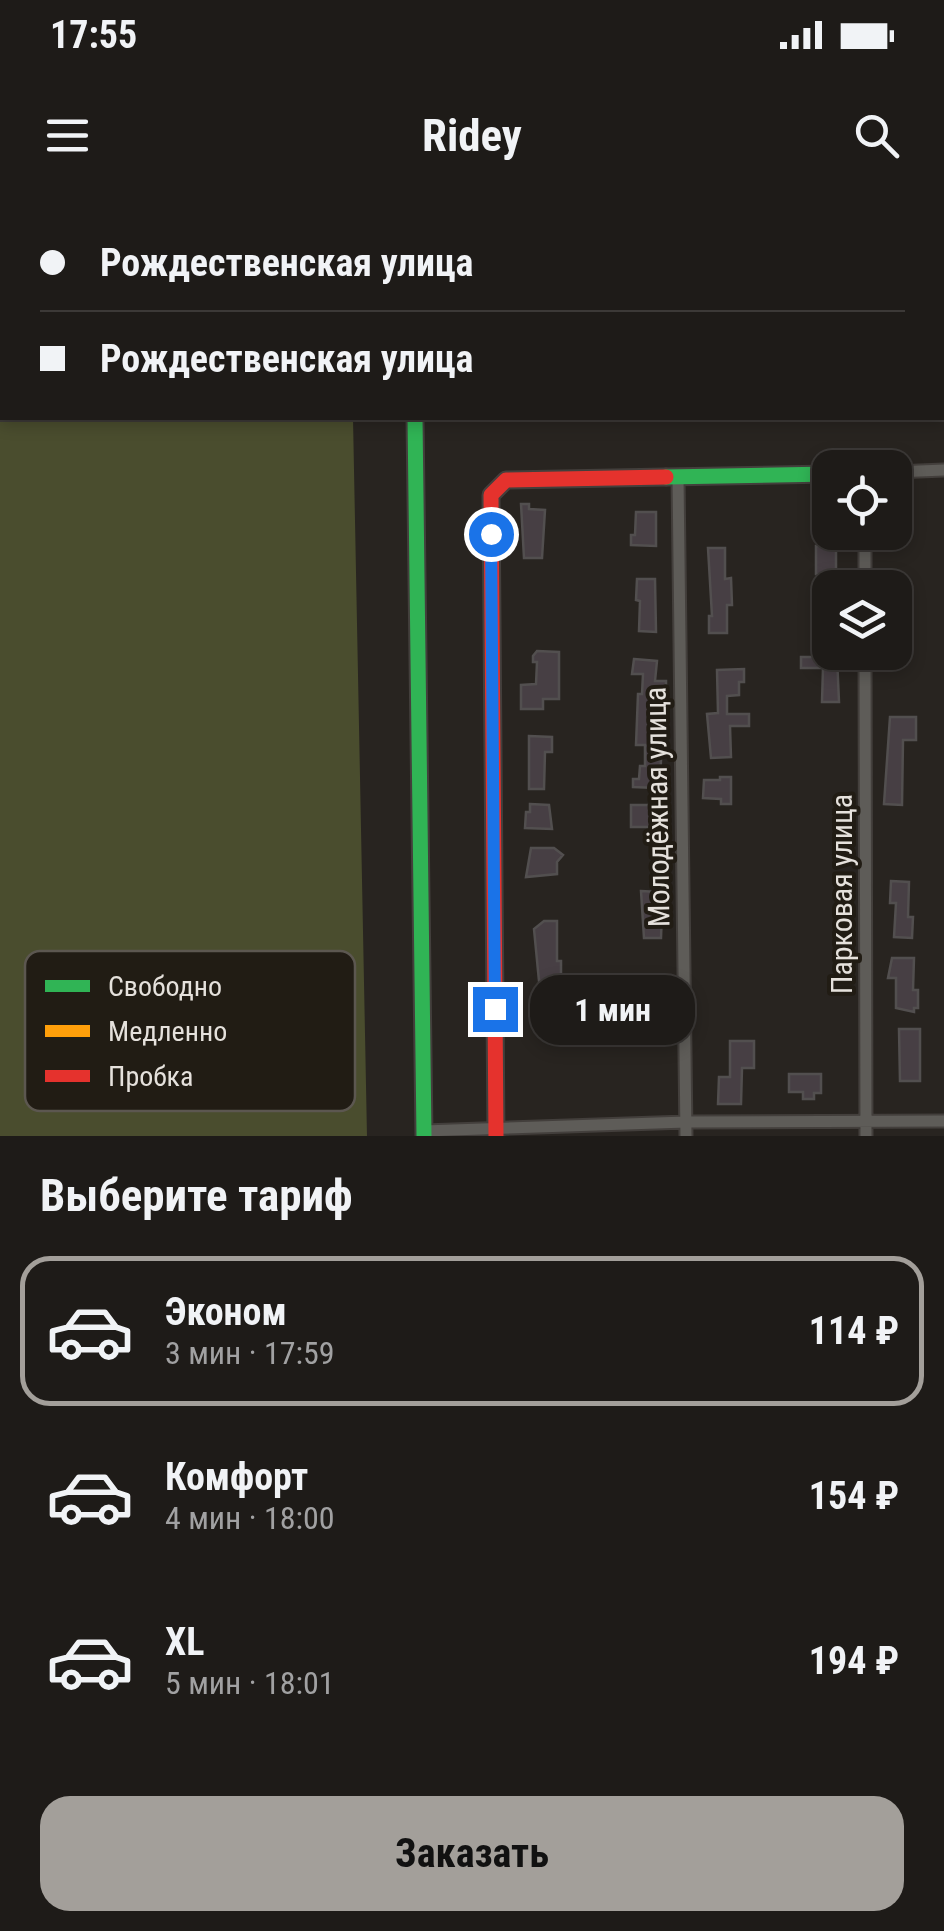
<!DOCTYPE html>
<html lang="ru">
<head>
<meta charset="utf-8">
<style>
  :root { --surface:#1e1b18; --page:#2b2825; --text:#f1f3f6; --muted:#a1a1a2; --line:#3c3937; --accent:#a39f9a }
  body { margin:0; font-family:"Roboto Condensed",sans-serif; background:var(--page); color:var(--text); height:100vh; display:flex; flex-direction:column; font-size:38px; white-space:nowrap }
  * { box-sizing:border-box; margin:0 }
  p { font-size:32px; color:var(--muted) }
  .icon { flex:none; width:55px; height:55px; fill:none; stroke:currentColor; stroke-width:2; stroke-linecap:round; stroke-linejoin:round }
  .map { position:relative; height:936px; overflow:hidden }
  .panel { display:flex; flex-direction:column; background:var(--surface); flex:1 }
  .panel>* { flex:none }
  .guide { position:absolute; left:0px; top:0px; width:945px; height:220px; box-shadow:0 5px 15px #0003,0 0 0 2px var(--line); display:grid; align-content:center; height:220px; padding:0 40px; background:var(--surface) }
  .buttons { position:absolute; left:812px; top:250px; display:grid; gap:20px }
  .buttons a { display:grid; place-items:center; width:100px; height:100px; border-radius:20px; background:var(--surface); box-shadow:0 5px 15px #0003,0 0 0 2px var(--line); font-size:50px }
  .end { position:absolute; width:45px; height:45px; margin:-22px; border:12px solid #1a73e8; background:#fff; box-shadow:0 0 0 5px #fff }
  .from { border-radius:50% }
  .bubble { position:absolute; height:70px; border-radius:30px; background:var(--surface); box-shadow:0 5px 15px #0003,0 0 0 2px var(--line); font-size:32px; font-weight:700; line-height:70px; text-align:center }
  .guide b { display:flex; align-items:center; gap:35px; height:95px; font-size:38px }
  .guide b+b { border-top:2px solid var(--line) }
  .guide i { width:25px; height:25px; background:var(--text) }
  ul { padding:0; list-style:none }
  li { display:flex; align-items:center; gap:30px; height:150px; margin:0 20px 15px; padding:0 20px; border:5px solid transparent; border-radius:30px }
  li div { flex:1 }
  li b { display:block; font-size:38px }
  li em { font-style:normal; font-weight:700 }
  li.on { border-color:var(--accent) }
  li>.icon { width:90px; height:90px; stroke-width:1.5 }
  h2 { padding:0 40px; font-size:45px; line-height:120px }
  .primary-button { display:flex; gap:20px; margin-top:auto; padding:20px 40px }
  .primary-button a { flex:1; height:115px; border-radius:30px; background:var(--accent); color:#111; font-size:40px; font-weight:700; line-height:115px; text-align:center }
  .status { display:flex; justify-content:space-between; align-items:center; height:70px; padding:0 50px; background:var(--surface); direction:ltr }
  .status svg { height:28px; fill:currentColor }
  header { display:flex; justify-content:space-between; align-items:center; height:130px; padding:0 40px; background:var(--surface); font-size:45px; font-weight:700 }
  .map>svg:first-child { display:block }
  .green { fill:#4a4d2e }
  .building { fill:#473f44; stroke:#524f4f; stroke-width:2.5 }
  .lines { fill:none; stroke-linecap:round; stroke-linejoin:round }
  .street-casing { stroke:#433f3c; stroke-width:15 }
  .fast-casing { stroke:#433f3c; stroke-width:19 }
  .slow-casing { stroke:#433f3c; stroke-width:19 }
  .jam-casing { stroke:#433f3c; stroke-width:19 }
  .street { stroke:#5e5c58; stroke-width:11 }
  .fast { stroke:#30b455; stroke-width:15 }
  .slow { stroke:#ff9f0a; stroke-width:15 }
  .jam { stroke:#e5322d; stroke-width:15 }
  .route { stroke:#1a73e8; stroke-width:12 }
  .labels { text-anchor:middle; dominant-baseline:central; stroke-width:8; stroke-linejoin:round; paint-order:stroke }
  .street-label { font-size:30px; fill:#e5e1dc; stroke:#211c14 }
  .key { fill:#211c14; stroke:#5c5750; stroke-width:2.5 }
  .key-label { font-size:28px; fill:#e5e1dc }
</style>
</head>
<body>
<div class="status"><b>17:55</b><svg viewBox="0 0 49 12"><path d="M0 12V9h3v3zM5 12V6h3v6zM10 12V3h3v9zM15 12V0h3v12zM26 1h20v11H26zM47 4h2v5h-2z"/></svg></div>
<header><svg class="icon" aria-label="menu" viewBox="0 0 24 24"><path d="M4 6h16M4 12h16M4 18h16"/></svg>Ridey<svg class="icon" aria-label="search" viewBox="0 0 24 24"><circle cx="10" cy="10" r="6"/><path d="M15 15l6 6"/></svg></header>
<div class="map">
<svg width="944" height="936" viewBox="0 0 944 936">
  <rect width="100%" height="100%" fill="#282420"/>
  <!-- green -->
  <path class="green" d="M0,10h2v208h351l14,718h-367z"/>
  <!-- building -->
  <path class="building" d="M521,304h8v5l16,1 -3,48h-18z
    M636,312h20v34l-25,-1v-10h4z
    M816,346h20v29l-20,-1z
    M708,348h17v31l6,-1 1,27h-5v28h-18v-17h3z
    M637,379h18l1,53 -17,-1 1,-30 -4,-1z
    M537,451l22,1v47h-16v10h-22v-24l15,-1 1,-22h-4v-6z
    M801,457h36l2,45h-17l1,-34h-22z
    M634,459l23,2 -2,20h11v10h-7l-2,21v48h4l-1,22h-4v6l-23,-1v-8h6l1,-13h5v-21h-9l2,-51h4l1,-20h-11z
    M744,469v13h-5v13l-12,1v18h22v12h-19l1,31 -20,1 -4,-44 11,-1 -1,-43z
    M890,517h26v23h-13l-1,65 -18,-1z
    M529,536l23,1v15h-7l-1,37h-15z
    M720,577h11v27h-10v-5l-18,-1 1,-18h16z
    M530,604l19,1 3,24 -27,-1 1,-16h4z
    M631,605h30v22h-30z
    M531,648h23l9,7 -6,7v12l-31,3z
    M891,681l18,1 -1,35h5l-1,21 -18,-1 2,-34h-6z
    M641,691l17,1v8h10v11h-6l-1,27h-17z
    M544,721h13v40h4v19l-22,1 -5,-52z
    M892,758h22l-1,32h5v18h-4v4l-18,-4v-30h-8z
    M628,803l34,1 -1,26h-39v-19z
    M899,829h21v52h-20z
    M730,841h24v27h-12l-1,36h-23l1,-27h11z
    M789,874h32v19h-7v6h-11v-7h-14z"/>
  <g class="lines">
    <!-- street casing -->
    <g class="street-casing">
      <path id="street" d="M396,0l1,2
        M895,272l49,-2
        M678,277l8,659
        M865,332v56
        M865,452l1,484
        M424,931l262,-9 258,-1"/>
    </g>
    <!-- fast casing -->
    <g class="fast-casing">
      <path id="fast" d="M415,218l9,718
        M666,277l164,-3"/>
    </g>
    <!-- slow casing -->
    <g class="slow-casing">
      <path id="slow" d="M412,0v2"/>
    </g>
    <!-- jam casing -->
    <g class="jam-casing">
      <path id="jam" d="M496,936l-5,-641 15,-15 160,-3"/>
    </g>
    <!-- street -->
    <use href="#street" class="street"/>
    <!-- fast -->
    <use href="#fast" class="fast"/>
    <!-- slow -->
    <use href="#slow" class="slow"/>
    <!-- jam -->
    <use href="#jam" class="jam"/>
  </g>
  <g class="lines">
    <!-- route -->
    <path class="route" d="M491,334l4,475"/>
  </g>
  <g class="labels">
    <!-- street labels -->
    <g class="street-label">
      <text transform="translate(657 607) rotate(-91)">Молодёжная улица</text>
      <text transform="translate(841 694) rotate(-90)">Парковая улица</text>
    </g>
  </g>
  <!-- legend -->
  <rect x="25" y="751" width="330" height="160" rx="15" class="key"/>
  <rect x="45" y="780" width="45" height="12" fill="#30b455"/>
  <rect x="45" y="825" width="45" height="12" fill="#ff9f0a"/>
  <rect x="45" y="870" width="45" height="12" fill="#e5322d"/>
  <g class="key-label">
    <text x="108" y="796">Свободно</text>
    <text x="108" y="841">Медленно</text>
    <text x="108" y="886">Пробка</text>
  </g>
</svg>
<div class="buttons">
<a><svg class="icon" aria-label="locate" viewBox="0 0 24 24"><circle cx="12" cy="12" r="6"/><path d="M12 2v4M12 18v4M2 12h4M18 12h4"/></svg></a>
<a><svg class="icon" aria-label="layers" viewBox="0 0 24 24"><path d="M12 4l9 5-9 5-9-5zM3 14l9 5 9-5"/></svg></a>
</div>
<i class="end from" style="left:491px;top:334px"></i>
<i class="end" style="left:495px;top:809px"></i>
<div class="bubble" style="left:530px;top:775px;width:165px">1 мин</div>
<div class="guide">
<b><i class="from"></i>Рождественская улица</b>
<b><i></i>Рождественская улица</b>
</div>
</div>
<section class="panel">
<h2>Выберите тариф</h2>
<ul>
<li class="on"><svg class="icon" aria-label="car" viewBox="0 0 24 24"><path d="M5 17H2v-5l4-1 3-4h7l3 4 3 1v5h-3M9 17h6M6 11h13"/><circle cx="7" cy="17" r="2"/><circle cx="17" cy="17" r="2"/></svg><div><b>Эконом</b><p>3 мин · 17:59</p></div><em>114 ₽</em></li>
<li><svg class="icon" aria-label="car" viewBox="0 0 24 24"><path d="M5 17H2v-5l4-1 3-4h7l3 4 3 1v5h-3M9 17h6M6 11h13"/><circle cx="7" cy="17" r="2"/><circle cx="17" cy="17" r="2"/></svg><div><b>Комфорт</b><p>4 мин · 18:00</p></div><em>154 ₽</em></li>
<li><svg class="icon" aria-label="car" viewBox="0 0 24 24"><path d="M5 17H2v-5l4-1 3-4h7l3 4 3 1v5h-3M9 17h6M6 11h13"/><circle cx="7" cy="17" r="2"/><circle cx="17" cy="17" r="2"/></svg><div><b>XL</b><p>5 мин · 18:01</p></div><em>194 ₽</em></li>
</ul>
<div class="primary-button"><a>Заказать</a></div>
</section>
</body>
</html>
